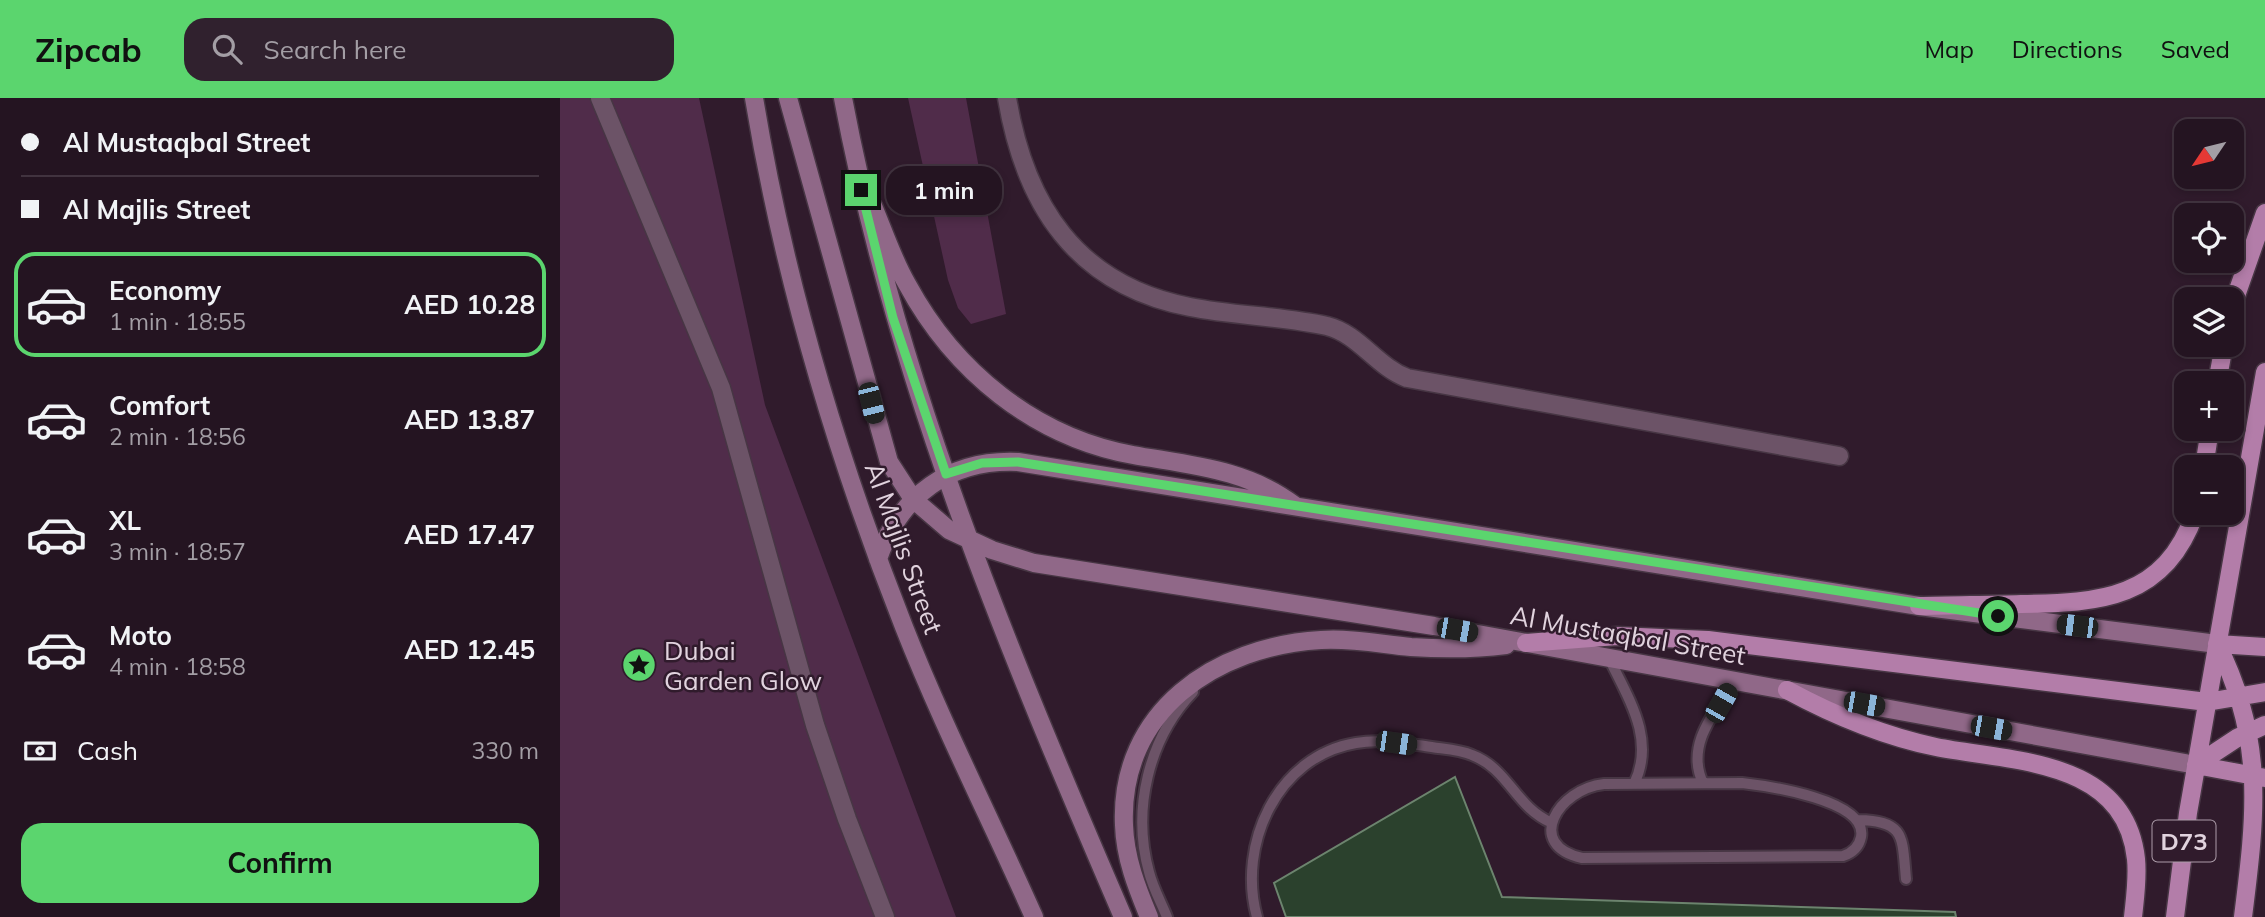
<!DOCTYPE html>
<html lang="en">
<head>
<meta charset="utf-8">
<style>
  :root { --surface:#241421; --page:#30212e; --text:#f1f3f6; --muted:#a39ea5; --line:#41333f; --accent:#5bd56e }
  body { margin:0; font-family:Mulish,sans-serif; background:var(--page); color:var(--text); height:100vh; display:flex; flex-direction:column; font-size:26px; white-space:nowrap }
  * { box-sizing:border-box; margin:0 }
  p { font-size:23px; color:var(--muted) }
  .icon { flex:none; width:38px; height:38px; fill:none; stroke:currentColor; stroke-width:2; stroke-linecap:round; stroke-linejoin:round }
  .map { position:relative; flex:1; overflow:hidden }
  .side { display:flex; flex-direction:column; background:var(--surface); width:560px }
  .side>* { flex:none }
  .hud { display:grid; align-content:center; height:154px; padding:0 21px; background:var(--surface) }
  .needle { width:46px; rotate:235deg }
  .buttons { position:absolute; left:1614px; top:21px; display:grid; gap:14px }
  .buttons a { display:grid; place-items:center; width:70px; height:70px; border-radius:14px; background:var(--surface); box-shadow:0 4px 10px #0003,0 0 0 2px var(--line); font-size:35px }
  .end { position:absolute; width:32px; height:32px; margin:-16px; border:9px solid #5bd56e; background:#111; box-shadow:0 0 0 4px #111 }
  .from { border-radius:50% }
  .bubble { position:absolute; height:49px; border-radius:21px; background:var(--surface); box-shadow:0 4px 10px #0003,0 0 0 2px var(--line); font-size:23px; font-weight:700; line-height:49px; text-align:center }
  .car { position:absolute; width:21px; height:42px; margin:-21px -10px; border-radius:9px; box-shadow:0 0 5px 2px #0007; background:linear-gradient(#222 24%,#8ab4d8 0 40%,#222 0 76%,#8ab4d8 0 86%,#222 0) }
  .hud b { display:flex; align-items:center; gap:24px; height:66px; font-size:26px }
  .hud b+b { border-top:2px solid var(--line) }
  .hud i { width:18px; height:18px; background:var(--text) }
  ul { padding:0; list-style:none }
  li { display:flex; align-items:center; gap:21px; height:105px; margin:0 14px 10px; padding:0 7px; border:4px solid transparent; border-radius:21px }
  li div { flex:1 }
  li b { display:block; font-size:26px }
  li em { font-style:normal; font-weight:700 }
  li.active { border-color:var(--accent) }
  li>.icon { width:63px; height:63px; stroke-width:1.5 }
  .pay { display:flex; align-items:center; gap:18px; height:77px; padding:0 21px; font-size:26px }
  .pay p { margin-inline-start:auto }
  .cta { display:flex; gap:14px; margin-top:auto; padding:14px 21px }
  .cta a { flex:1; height:80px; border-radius:21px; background:var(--accent); color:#111; font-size:28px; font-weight:700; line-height:80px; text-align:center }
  header { display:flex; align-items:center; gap:42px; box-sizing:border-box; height:98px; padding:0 35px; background:var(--accent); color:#111 }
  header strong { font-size:33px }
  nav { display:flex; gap:38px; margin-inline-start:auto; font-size:24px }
  .search { width:490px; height:63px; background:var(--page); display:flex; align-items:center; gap:18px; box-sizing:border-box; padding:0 24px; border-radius:21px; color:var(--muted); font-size:26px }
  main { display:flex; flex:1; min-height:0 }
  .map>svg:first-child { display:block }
  .green { fill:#502c4a }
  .building { fill:#2b412d; stroke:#6c846e; stroke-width:2 }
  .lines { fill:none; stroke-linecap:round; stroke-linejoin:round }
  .lane-casing { stroke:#473644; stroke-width:14 }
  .street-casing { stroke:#473644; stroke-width:21 }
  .secondary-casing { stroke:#473644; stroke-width:21 }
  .primary-casing { stroke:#473644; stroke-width:21 }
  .lane { stroke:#6c5367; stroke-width:10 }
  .street { stroke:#6c5367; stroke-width:18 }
  .secondary { stroke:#906888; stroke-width:18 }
  .primary { stroke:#b37da9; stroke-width:18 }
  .route { stroke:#5bd56e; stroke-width:9 }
  .labels { text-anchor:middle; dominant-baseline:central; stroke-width:5; stroke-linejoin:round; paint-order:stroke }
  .shield { fill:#301b2c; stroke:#ac9ca9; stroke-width:2 }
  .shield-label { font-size:24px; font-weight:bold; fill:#e1d3de }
  .street-label { font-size:26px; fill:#e1d3de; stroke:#301b2c }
  .poi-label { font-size:26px; fill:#e1d3de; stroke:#301b2c; text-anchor:start }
</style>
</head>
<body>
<header>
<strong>Zipcab</strong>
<div class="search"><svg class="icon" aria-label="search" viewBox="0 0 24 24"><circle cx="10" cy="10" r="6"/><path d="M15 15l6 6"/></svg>Search here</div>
<nav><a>Map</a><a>Directions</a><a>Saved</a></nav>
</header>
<main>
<section class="side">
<div class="hud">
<b><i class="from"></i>Al Mustaqbal Street</b>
<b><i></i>Al Majlis Street</b>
</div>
<ul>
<li class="active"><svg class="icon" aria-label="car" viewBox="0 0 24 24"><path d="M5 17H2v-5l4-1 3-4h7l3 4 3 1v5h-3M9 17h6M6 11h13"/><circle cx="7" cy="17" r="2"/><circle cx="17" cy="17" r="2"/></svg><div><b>Economy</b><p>1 min · 18:55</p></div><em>AED 10.28</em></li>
<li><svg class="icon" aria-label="car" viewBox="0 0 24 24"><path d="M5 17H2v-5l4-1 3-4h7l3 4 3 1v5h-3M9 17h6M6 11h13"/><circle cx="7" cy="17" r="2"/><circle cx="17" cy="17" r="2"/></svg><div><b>Comfort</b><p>2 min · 18:56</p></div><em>AED 13.87</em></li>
<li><svg class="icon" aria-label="car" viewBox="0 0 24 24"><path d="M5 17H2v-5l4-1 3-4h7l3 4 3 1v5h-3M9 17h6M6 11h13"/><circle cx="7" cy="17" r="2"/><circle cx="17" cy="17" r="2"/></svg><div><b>XL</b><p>3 min · 18:57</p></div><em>AED 17.47</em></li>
<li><svg class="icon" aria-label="car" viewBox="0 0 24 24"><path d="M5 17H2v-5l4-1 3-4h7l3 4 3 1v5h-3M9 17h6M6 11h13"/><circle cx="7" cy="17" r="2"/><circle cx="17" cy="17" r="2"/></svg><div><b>Moto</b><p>4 min · 18:58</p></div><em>AED 12.45</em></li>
</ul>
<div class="pay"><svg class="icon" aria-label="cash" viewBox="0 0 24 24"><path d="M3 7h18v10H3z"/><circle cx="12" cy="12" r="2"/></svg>Cash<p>330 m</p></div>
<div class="cta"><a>Confirm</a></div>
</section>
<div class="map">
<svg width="1705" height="819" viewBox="0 0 1705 819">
  <rect width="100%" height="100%" fill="#301b2c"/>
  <!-- green -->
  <path class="green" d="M0,0h139l66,307 191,512h-396z
    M348,0h58l40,216 -35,10 -13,-16 -10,-28z"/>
  <!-- building -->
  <path class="building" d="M895,679l47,120 453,15 1,5h-670l-12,-34z"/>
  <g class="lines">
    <!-- lane casing -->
    <g class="lane-casing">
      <path id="lane" d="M1049,560c19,40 47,81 25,126
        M1143,685c-18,-38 12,-71 31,-102
        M1182,685c26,3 126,17 119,54 -2,10 -9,16 -18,19l-261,2c-58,-13 -24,-69 22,-74z
        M1298,722c48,1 44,17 48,59
        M607,819c-6,-15 -14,-29 -18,-45 -17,-62 -1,-133 44,-180
        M697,819c-20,-72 20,-161 99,-174 23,-4 46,0 69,3 16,3 33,3 47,9 37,14 43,52 80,68"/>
    </g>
    <!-- street casing -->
    <g class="street-casing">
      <path id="street" d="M40,0l121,290 94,337 32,94 38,98
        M447,0c18,107 69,187 183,209 45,9 92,9 137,19 32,8 49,40 80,52l432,78"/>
    </g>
    <!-- secondary casing -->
    <g class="secondary-casing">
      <path id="secondary" d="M194,0c30,181 83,359 150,529 39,99 87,193 130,290
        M228,0l101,364 24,37 36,31 43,20 42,13 400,63 762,139
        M283,0c54,287 165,552 280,819
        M313,108c11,26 20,54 34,78 47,87 127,153 226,171 56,10 114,14 161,50
        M318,461c22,-64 72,-100 140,-97l901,144 298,38
        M589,819c-12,-29 -24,-59 -25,-92 -5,-114 92,-179 197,-185 30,-2 59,4 90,7 31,2 64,2 95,-2"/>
    </g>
    <!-- primary casing -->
    <g class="primary-casing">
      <path id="primary" d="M1671,212l34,-97
        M1657,285l7,-38
        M1644,369l6,-38
        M1359,508c34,-1 68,-1 102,-2 79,-1 144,-5 174,-91
        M966,545l91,-7 91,4 499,62 58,-10
        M1657,546c48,95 39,170 26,273
        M1657,546l48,3
        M1227,592c48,26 96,46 149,57 75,15 189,11 200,112 2,19 -1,39 -3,58
        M1636,667l41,-27 28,-13
        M1636,667l69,13
        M1615,819l13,-104 77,-441"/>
    </g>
    <!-- lane -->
    <use href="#lane" class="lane"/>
    <!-- street -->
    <use href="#street" class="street"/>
    <!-- secondary -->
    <use href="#secondary" class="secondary"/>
    <!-- primary -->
    <use href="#primary" class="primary"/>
  </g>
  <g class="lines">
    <!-- route -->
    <path class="route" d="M301,92l32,128 53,156 36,-11 36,-1 980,154"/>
  </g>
  <!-- icons -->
  <defs>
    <g id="sight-disc" transform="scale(1.75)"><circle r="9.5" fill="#5bd56e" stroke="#301b2c"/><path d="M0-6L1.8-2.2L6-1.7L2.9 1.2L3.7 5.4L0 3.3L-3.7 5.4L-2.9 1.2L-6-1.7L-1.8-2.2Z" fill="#111"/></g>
  </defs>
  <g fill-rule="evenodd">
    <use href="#sight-disc" x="79" y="567"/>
  </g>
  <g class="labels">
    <!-- shield labels -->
    <rect class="shield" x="1592.5" y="722.5" width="63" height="41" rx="5"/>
    <g class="shield-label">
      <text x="1624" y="743">D73</text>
    </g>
    <!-- street labels -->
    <g class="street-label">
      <text transform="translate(344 450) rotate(70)">Al Majlis Street</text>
      <text transform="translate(1068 537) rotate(10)">Al Mustaqbal Street</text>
    </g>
    <!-- poi labels -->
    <g class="poi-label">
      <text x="104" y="552">Dubai<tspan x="104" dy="30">Garden Glow</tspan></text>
    </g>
  </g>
</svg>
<div class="buttons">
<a><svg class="needle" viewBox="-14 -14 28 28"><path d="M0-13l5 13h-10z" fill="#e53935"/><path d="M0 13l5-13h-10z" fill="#a39ea5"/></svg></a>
<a><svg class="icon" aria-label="locate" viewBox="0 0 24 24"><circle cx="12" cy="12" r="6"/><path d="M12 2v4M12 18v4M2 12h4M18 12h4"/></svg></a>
<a><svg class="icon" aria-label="layers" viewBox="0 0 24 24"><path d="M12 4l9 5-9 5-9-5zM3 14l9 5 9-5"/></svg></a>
<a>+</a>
<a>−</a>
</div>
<i class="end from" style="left:1438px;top:518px"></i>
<i class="end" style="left:301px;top:92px"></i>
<div class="bubble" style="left:326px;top:68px;width:116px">1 min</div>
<i class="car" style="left:311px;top:305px;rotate:166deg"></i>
<i class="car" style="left:1517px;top:528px;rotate:277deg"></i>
<i class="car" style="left:897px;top:532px;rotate:100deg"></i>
<i class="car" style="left:1161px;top:605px;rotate:30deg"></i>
<i class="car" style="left:1304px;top:606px;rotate:100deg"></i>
<i class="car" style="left:1431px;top:630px;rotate:100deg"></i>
<i class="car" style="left:836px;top:645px;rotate:98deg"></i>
</div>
</main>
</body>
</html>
